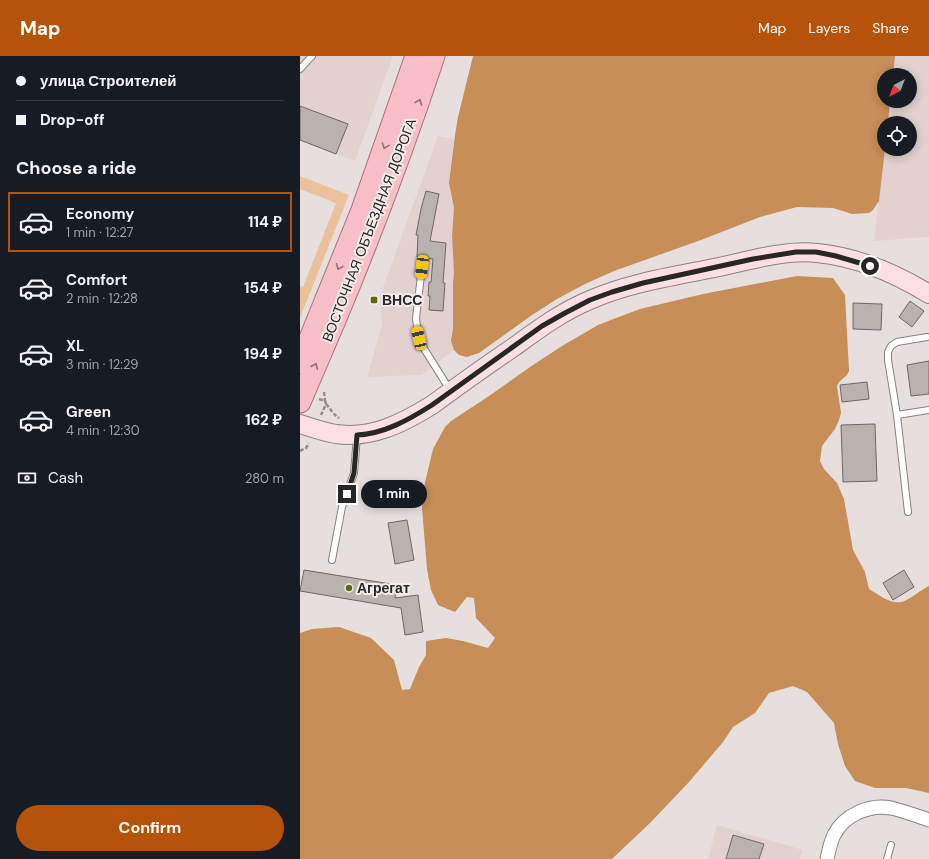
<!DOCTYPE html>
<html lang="en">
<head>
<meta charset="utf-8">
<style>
  :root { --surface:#171b24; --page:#20242c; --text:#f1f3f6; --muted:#9ea1a6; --line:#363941; --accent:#b45309 }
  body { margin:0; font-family:"DM Sans",sans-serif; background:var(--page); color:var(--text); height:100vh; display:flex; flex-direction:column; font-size:15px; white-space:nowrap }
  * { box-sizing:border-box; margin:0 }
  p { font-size:13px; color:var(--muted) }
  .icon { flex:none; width:22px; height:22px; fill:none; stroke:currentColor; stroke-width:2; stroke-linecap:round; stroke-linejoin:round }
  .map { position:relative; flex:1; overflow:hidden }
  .side { display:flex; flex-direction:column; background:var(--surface); width:300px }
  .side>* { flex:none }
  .guide { display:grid; align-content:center; height:88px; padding:0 16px; background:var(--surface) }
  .needle { width:26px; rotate:222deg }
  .controls { position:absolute; left:577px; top:12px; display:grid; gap:8px }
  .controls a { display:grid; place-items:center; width:40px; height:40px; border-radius:50%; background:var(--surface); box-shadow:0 2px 10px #0003; font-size:20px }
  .end { position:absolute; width:18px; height:18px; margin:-9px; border:5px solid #292626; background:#fff; box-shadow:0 0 0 2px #fff }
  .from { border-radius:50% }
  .bubble { position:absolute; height:28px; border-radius:14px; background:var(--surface); box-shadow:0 2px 10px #0003; font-size:13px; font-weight:700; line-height:28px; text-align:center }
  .car { position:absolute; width:12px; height:24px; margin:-12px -6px; border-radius:5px; box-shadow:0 0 3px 1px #0007; background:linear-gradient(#f5c518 24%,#345 0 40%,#f5c518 0 76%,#345 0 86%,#f5c518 0) }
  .guide b { display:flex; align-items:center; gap:14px; height:38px; font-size:15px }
  .guide b+b { border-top:1px solid var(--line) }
  .guide i { width:10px; height:10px; background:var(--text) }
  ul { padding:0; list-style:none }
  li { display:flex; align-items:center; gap:12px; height:60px; margin:0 8px 6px; padding:0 8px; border:2px solid transparent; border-radius:0px }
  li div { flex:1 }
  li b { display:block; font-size:15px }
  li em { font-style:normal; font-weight:700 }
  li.selected { border-color:var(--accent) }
  li>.icon { width:36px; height:36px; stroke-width:1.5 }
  h2 { padding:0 16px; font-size:18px; line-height:48px }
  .pay { display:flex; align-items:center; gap:10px; height:44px; padding:0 16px; font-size:15px }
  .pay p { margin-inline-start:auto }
  .action { display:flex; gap:8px; margin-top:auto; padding:8px 16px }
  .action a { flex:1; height:46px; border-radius:24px; background:var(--accent); color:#fff; font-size:16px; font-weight:700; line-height:46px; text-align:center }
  header { display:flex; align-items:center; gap:24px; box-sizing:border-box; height:56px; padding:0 20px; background:var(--accent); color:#fff }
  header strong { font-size:19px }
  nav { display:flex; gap:22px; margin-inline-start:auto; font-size:14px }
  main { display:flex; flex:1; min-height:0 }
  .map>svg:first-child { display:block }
  .built { fill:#e2d1ce }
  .green { fill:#ebc19b }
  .forest { fill:#c78e57 }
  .building { fill:#b9b2af; stroke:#6e6865 }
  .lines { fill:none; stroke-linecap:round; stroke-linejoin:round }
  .lane-casing { stroke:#8a8382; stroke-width:8 }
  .street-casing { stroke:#8a8382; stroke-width:15 }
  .secondary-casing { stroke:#8a8382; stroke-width:20 }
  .primary-casing { stroke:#ad6e79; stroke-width:23 }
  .path { stroke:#928c8c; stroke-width:2.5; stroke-dasharray:4 2; stroke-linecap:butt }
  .lane { stroke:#fff; stroke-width:6 }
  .street { stroke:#fff; stroke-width:13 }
  .secondary { stroke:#fcdfe4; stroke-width:18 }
  .primary { stroke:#f8bfc9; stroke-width:21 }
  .oneway { stroke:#907278 }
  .route { stroke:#292626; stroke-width:5 }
  .poi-dot { fill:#59670d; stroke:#f4eceb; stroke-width:1.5 }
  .labels { text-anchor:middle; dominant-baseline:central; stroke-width:4; stroke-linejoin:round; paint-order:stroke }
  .street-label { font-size:14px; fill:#292626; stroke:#f4eceb }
  .poi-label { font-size:14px; font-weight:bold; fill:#292626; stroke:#f4eceb; text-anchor:start }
</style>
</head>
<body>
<header>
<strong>Map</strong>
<nav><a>Map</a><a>Layers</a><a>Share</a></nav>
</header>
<main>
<section class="side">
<div class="guide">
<b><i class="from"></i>улица Строителей</b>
<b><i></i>Drop-off</b>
</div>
<h2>Choose a ride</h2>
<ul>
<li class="selected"><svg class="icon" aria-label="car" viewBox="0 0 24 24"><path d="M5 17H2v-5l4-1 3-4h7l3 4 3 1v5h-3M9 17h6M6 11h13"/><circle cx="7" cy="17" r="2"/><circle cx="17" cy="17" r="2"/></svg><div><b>Economy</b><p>1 min · 12:27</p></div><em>114 ₽</em></li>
<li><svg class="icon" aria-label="car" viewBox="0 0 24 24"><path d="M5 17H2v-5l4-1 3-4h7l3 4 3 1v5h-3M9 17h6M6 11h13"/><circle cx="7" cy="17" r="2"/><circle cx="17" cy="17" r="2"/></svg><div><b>Comfort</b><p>2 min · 12:28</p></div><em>154 ₽</em></li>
<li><svg class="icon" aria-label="car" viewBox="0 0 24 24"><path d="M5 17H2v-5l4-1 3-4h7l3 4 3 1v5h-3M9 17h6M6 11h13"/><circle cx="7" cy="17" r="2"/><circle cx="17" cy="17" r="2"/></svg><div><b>XL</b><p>3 min · 12:29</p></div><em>194 ₽</em></li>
<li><svg class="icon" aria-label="car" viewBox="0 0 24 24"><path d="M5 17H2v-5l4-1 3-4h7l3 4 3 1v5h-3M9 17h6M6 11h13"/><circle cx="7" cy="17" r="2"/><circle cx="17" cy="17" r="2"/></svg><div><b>Green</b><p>4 min · 12:30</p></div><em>162 ₽</em></li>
</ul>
<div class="pay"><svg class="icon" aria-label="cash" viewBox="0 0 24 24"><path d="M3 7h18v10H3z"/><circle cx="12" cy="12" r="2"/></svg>Cash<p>280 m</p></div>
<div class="action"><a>Confirm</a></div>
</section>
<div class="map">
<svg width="629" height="803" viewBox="0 0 629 803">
  <rect width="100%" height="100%" fill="#e7dfde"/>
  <!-- built -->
  <path class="built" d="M0,0h93l-38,105 -55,-21z
    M595,0h34v181l-55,4 11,-92h25v-26h-22l2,-22h20v-26h-17z
    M138,80l16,3 -5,44 5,25 -2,28 2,36 -1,11v46l-1,12 2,9 -33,25 -54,2 15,-52 -2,-29z
    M417,769l86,25 -3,9h-92z"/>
  <!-- green -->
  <path class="green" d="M0,120l49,19 -49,123v-32l3,1 33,-84 -36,-14z"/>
  <!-- forest -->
  <path class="forest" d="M173,0h422l-2,19h-9v26h6l-2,22h-4v26h1l-6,52 -6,9 -4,3 -17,1 -19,-6 -36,-1 -37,10 -59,23 -87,31 -29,13 -28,15 -25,16 -53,38 -12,4 -8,-2 -5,-5 -3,-9 2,-12v-46l1,-11 -2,-36 2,-28 -5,-25 6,-48 3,-18z
    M497,220l36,2 12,17 4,76 -2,4 -8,7 -2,4 4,27 -2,7 -4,9 -13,17 -2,15 4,8 13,14 7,16 9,51 12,22 4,17c10,6 21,15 32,13 7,-1 21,-13 28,-16v207l-23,-5h-31l-20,-7 -10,-15 -7,-22 -4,-21 -27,-31 -14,-6 -24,7 -14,20 -22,14 -10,15 -34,40 -38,40 -39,37h-312v-226l12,-4 27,-2 32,11 23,22 8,30 8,-1 9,-22 7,-12v-14l20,-3 17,3 25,7 7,-10 -19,-20 -2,-20 -7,-1 -12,15 -17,-7 -7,-15 -4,-21 -5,-61 1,-17 10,-42 12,-22 6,-6 38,-25 44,-31 29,-19 36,-21 18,-7 24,-9 63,-15z"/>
  <!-- building -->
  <path class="building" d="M0,50l48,18 -12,30 -36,-14z
    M126,135l13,3 -9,47 16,2 -3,40h2l-2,28 -14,-1 1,-14h-2l1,-14h2l2,-23 -16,-2 1,-22h-2l5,-26z
    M610,245l14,10 -12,16 -13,-10z
    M553,247l29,1 -1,26 -28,-1z
    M629,305v33l-18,2 -4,-31z
    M567,326l2,17 -27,3 -2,-17z
    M575,368l2,57 -34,1 -2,-57z
    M107,464l7,40 -19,4 -7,-41z
    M4,514l93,15 -2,13 23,-3 5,37 -18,3 -4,-27 -101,-17z
    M604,514l10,17 -21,13 -10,-17z
    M433,779l31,9 -5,15h-33z"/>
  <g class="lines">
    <!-- lane casing -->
    <g class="lane-casing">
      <path id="lane" d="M0,13l12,-13
        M122,211l-6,51 1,9 6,20 27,43
        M597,359l32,-5
        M608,456l-11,-97 -9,-55v-8l3,-6 6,-4 30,-5
        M32,504l10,-53 12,-34 3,-37
        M587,803l4,-14"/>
    </g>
    <!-- street casing -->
    <g class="street-casing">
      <path id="street" d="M527,803c2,-8 3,-16 7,-24 10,-20 35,-31 57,-27 13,3 26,8 38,12"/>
    </g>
    <!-- secondary casing -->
    <g class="secondary-casing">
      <path id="secondary" d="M0,368c12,4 24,8 36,10 36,5 67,-11 96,-29 26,-19 52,-38 79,-56 25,-18 50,-37 79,-49 41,-18 86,-24 129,-33 28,-6 69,-18 98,-14 40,4 78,20 112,41"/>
    </g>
    <!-- primary casing -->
    <g class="primary-casing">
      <path id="primary" d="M0,307l62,-153 54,-154
        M0,346c12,-28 24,-56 36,-84 36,-86 69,-174 98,-262"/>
    </g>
    <!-- path -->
    <path class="path" d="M24,336l1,9
      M19,343l6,2 1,3 -5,11
      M26,348l9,11 4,3
      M0,395l6,-3 3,-5"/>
    <!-- lane -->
    <use href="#lane" class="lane"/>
    <!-- street -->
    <use href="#street" class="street"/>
    <!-- secondary -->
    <use href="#secondary" class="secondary"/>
    <!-- primary -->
    <use href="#primary" class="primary"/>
  </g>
  <!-- one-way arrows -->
  <defs><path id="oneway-chevron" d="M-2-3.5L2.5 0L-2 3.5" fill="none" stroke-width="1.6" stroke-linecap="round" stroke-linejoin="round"/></defs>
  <g class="oneway">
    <use href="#oneway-chevron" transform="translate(119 46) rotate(-70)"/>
    <use href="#oneway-chevron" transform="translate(85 90) rotate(110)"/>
    <use href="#oneway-chevron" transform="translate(39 211) rotate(112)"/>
    <use href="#oneway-chevron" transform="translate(15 310) rotate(-67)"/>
  </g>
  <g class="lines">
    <!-- route -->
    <path class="route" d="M47,438l7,-21 3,-38c27,-1 53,-16 75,-30l110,-79 23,-13 25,-13 22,-8 31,-9 110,-24 43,-7h20l20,4 34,10"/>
  </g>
  <!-- markers -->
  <g class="poi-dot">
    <rect x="70" y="240" width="8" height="8" rx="2"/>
    <circle cx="49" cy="532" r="4"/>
  </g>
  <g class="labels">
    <!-- street labels -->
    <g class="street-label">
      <text transform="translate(69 174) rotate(-69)">ВОСТОЧНАЯ ОБЪЕЗДНАЯ ДОРОГА</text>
    </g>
    <!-- poi labels -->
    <g class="poi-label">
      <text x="82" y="244">ВНСС</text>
      <text x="57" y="532">Агрегат</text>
    </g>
  </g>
</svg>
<div class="controls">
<a><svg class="needle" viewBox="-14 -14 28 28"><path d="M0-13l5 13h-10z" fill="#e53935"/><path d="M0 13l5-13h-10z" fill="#9ea1a6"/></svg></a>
<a><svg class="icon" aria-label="locate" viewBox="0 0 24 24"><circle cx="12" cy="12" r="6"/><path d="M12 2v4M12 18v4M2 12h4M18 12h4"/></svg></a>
</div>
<i class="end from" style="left:570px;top:210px"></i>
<i class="end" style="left:47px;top:438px"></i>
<div class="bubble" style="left:61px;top:424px;width:66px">1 min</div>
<i class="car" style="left:122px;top:211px;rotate:187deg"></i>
<i class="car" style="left:119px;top:282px;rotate:347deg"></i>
</div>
</main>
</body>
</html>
